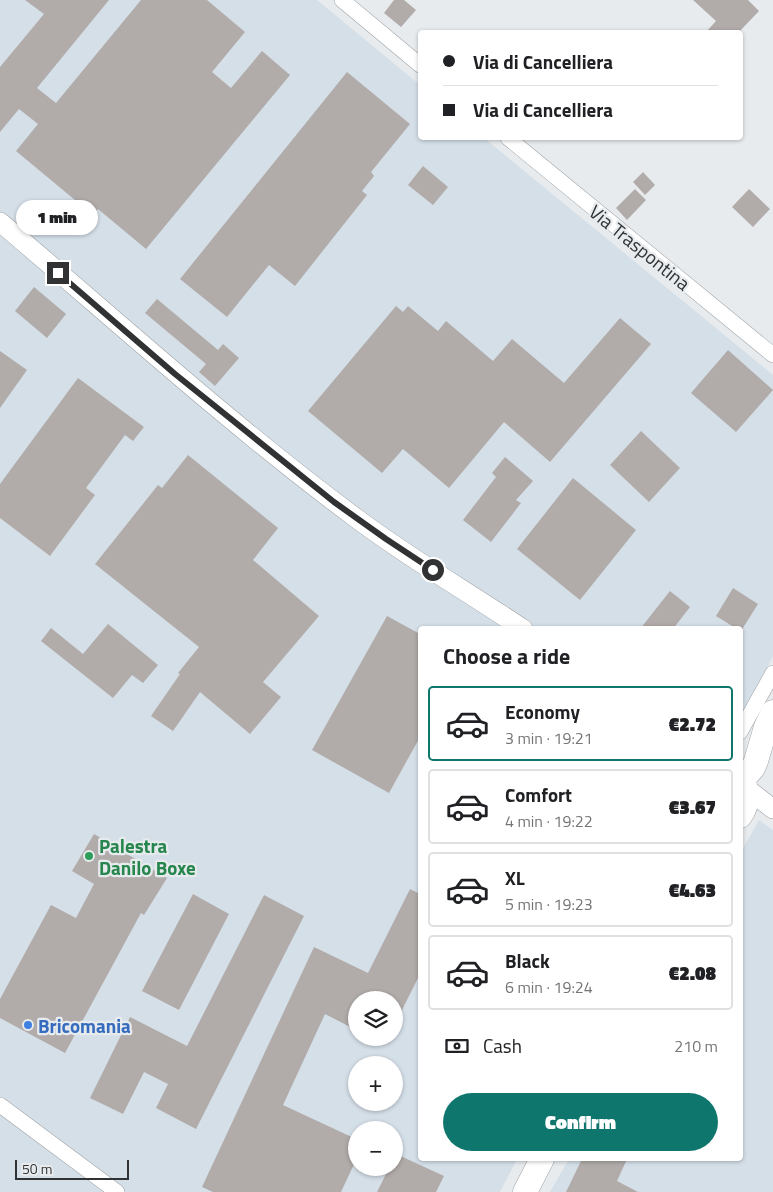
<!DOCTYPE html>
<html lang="en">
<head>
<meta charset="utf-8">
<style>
  :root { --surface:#fff; --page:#f2f2f2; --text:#202124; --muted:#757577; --line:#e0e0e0; --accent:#0f766e }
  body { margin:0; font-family:"Titillium Web",sans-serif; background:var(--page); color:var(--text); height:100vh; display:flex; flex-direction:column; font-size:19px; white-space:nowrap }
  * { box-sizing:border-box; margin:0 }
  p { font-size:16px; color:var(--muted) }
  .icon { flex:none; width:28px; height:28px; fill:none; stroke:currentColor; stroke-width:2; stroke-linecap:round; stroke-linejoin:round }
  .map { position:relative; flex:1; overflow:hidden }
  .side { position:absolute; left:418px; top:626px; width:325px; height:535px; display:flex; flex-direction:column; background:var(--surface); border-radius:5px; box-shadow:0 1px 4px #0004 }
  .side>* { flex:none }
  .guide { position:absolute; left:418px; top:30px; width:325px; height:110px; border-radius:5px; box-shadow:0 1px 4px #0004; display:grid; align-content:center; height:110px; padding:0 25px; background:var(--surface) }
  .tools { position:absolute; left:348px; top:991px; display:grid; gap:10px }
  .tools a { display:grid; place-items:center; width:55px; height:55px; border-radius:50%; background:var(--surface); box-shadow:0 1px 4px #0004; font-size:25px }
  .scale { position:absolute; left:15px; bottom:12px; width:114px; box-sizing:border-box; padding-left:5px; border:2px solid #313233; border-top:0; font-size:14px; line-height:18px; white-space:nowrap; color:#313233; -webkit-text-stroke:4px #e7ebee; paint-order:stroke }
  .end { position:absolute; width:22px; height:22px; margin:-11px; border:6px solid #313233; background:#fff; box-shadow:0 0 0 2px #fff }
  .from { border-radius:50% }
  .bubble { position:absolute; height:35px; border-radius:18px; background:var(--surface); box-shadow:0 1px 4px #0004; font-size:16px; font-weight:800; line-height:35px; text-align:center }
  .guide b { display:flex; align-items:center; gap:18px; height:48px; font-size:19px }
  .guide b+b { border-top:1px solid var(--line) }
  .guide i { width:12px; height:12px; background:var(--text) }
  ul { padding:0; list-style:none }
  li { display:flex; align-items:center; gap:15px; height:75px; margin:0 10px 8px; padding:0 15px; border:2px solid var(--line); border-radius:5px }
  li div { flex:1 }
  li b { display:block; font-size:19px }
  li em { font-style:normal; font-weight:800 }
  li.on { border-color:var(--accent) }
  li>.icon { width:45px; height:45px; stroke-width:1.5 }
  h2 { padding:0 25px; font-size:22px; line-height:60px }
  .pay { display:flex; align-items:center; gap:12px; height:55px; padding:0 25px; font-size:19px }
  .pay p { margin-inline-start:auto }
  .cta { display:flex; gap:10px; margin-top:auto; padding:10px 25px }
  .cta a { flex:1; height:58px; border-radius:30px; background:var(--accent); color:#fff; font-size:20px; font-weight:800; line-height:58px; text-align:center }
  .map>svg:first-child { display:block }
  .built { fill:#d5dfe8; fill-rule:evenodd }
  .building { fill:#b1acaa }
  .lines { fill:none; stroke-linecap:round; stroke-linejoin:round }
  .minor-casing { stroke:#9fa2a6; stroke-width:16 }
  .tertiary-casing { stroke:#9fa2a6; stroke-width:20 }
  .primary-casing { stroke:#9fa2a6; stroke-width:25 }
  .minor { stroke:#fff; stroke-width:15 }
  .tertiary { stroke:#fff; stroke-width:19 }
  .primary { stroke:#fff; stroke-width:24 }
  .route { stroke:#313233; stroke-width:6 }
  .leisure-dot { fill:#2e9e5b; stroke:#e7ebee; stroke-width:2 }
  .shop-dot { fill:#3f7fe0; stroke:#e7ebee; stroke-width:2 }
  .labels { text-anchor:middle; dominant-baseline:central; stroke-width:4.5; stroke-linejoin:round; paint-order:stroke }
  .street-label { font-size:19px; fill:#313233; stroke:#e7ebee }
  .leisure-label { font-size:19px; font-weight:bold; fill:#27864d; stroke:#e7ebee; text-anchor:start }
  .shop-label { font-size:19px; font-weight:bold; fill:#366cbe; stroke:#e7ebee; text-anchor:start }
</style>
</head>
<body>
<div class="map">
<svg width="773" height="1192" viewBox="0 0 773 1192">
  <rect width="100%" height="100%" fill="#e7ebee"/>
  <!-- built -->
  <path class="built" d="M0,0h317l103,85v53h64l289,237v281l-33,68v-95h-320v530h97l-17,33h-500zM356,1000h38v38h-38zM356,1065h38v37h-38zM356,1130h38v38h-38z
    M759,820l14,10v362h-223l19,-33h171v-305z"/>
  <!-- building -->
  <path class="building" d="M25,0h84l-72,88 19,15 85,-103h66l38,32 -33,40 19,16 31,-37 28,24 -144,174 -48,-40 -5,6 -77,-64 22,-27 -19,-15 -19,23v-65l44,-53z
    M394,0h10l12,10 -15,17 -17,-14z
    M693,0h55l11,11 -20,21h-33l10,-11z
    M347,72l63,52 -39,48 3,4 -12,15 5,4 -72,91 -26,-21 -42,52 -47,-38z
    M423,166l25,21 -15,18 -25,-20z
    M643,172l12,13 -10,10 -12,-13z
    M635,189l11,11 -19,20 -11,-12z
    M749,189l21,20 -17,18 -21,-20z
    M34,287l32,27 -19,24 -32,-27z
    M157,299l61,51 5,-6 16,14 -24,28 -16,-14 7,-8 -61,-51z
    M396,306l7,6 5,-6 30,25 8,-10 47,40 19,-22 52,44 56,-65 31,26 -101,118 -46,-40 -55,66 -46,-39 -21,24 -74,-62z
    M728,350l45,40 -37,42 -45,-39z
    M0,351l27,19 -27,38z
    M78,378l66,49 -11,14 -8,-6 -39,53 9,7 -45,61 -50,-38v-34z
    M641,431l39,37 -31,34 -39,-37z
    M188,455l90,73 -25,32 66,56 -56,66 18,15 -31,37 -50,-42 -27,39 -22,-15 29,-42 -2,-1 21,-26 -104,-83 63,-79 4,3z
    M505,457l28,24 -17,19 5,3 -30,39 -28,-22 33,-43 -4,-4z
    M573,478l63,52 -56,70 -63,-51z
    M733,588l25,16 -17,27 -1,-2h-3l-21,-13z
    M670,591l20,16 -17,22h-33z
    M387,616l33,18v103l-31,56 -77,-43z
    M108,624l50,41 -15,18 -11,-8 -19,23 -72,-57 10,-13 32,26z
    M94,834l73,44 -23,37 -3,-2 -76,140 -65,-35v-19l51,-94 25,13 18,-34 -22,-13z
    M410,889l10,5v80l-26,52v-26h-38v30l-31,-16 -42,91 73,34v21l-15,32h-128l-11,-5 112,-240 54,26z
    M193,894l36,20 -50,96 -37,-19z
    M264,895l40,21 -108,213 -40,-21 12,-24 -24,-12 -21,42 -33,-16 40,-81 57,29z
    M394,1153l50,23 -8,16h-59l12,-24h5z
    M582,1159h45l-10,22 21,11h-72z"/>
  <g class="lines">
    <!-- minor casing -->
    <g class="minor-casing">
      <path id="minor" d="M342,0l78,65
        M508,138l265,217
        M740,732l33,-59
        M0,1105l117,87"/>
    </g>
    <!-- tertiary casing -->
    <g class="tertiary-casing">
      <path id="tertiary" d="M0,222c118,100 232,204 356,296 53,40 112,74 167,111
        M746,788l27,21"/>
    </g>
    <!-- primary casing -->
    <g class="primary-casing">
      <path id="primary" d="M740,777c9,12 9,27 0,39
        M742,780l11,-12 3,-7 10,-34 7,-15
        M525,1192l17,-33"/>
    </g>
    <!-- minor -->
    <use href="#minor" class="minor"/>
    <!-- tertiary -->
    <use href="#tertiary" class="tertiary"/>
    <!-- primary -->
    <use href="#primary" class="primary"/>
  </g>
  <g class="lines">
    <!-- route -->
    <path class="route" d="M58,273l117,101 159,128 52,37 47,31"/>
  </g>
  <!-- markers -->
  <circle class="leisure-dot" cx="89" cy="856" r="5"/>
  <circle class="shop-dot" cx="28" cy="1025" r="5"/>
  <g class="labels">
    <!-- street labels -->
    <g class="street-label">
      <text transform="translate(640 247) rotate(39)">Via Traspontina</text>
    </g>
    <!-- leisure labels -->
    <g class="leisure-label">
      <text x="99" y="845">Palestra<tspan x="99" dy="22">Danilo Boxe</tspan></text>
    </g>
    <!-- shop labels -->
    <g class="shop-label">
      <text x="38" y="1025">Bricomania</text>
    </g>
  </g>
</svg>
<div class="tools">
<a><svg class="icon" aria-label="layers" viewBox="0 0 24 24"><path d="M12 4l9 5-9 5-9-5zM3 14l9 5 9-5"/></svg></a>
<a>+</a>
<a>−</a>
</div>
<div class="scale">50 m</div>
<i class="end from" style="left:433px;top:570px"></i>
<i class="end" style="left:58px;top:273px"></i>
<div class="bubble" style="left:16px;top:200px;width:82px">1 min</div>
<div class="guide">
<b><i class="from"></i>Via di Cancelliera</b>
<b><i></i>Via di Cancelliera</b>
</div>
<section class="side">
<h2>Choose a ride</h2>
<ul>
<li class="on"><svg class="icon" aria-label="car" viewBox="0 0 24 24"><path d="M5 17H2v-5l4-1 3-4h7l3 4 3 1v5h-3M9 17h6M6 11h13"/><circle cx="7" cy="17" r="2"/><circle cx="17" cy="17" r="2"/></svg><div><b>Economy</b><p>3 min · 19:21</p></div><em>€2.72</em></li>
<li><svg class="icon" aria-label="car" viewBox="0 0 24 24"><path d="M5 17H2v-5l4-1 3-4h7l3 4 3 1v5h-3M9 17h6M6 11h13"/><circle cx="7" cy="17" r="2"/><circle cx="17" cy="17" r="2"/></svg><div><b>Comfort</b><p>4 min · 19:22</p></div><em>€3.67</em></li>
<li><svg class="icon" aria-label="car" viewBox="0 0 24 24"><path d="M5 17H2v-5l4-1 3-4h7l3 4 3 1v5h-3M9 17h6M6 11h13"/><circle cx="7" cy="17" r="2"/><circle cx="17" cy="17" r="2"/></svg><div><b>XL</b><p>5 min · 19:23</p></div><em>€4.63</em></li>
<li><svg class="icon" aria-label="car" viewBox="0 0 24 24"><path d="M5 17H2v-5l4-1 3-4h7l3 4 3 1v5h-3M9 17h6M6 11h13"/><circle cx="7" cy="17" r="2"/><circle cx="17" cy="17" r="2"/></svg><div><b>Black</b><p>6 min · 19:24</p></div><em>€2.08</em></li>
</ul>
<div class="pay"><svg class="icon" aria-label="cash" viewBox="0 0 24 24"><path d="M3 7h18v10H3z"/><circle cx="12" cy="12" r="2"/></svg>Cash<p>210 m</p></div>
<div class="cta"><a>Confirm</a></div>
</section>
</div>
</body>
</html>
